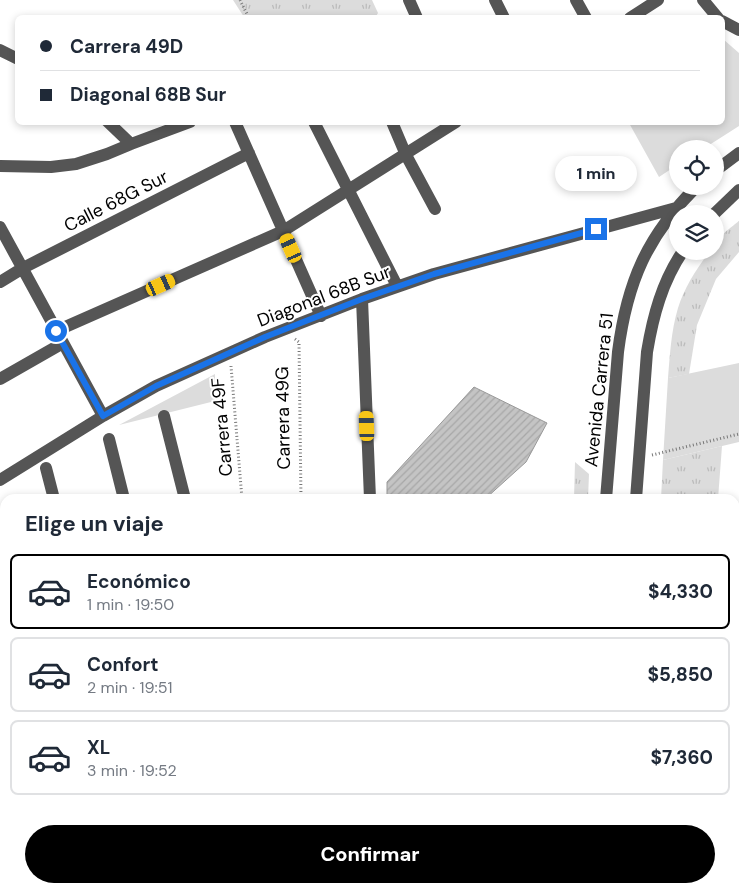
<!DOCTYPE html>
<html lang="es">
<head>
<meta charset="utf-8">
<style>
  :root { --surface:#fff; --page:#f6f6f7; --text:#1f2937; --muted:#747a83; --line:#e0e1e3; --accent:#000 }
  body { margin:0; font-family:"DM Sans",sans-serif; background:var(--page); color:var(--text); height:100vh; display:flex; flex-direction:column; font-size:19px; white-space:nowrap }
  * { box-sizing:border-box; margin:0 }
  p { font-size:16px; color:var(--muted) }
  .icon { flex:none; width:28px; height:28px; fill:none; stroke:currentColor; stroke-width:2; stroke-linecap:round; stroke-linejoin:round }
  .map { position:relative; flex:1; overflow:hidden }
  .panel { position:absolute; left:0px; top:494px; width:740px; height:399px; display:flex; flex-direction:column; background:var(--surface); border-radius:15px 15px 0 0; box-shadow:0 2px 8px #0003 }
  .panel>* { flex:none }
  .top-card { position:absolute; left:15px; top:15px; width:710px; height:110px; border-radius:8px; box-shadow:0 2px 8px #0003; display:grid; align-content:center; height:110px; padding:0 25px; background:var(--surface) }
  .tools { position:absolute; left:669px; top:140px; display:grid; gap:10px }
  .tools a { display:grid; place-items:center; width:55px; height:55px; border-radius:50%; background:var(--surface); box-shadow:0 2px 8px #0003; font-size:25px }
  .end { position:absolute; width:22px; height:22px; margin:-11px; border:6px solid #1a73e8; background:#fff; box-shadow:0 0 0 2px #fff }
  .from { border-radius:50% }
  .bubble { position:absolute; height:35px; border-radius:18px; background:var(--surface); box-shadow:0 2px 8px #0003; font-size:16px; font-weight:800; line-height:35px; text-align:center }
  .car { position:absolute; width:15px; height:30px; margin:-15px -8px; border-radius:6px; box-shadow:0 0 4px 1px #0007; background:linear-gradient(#f5c518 24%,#345 0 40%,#f5c518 0 76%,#345 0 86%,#f5c518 0) }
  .top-card b { display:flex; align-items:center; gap:18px; height:48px; font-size:19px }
  .top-card b+b { border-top:1px solid var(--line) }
  .top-card i { width:12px; height:12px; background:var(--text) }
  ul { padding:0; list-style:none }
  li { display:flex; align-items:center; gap:15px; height:75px; margin:0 10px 8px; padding:0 15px; border:2px solid var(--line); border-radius:8px }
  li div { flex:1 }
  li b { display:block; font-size:19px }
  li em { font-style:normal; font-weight:800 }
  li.on { border-color:var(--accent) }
  li>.icon { width:45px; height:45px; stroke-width:1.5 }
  h2 { padding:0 25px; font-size:22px; line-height:60px }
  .cta { display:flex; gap:10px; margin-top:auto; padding:10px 25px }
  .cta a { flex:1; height:58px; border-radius:30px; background:var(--accent); color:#fff; font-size:20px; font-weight:800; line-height:58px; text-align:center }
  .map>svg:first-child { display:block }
  .grass { fill:url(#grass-tufts) }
  .green { fill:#dcdcdc }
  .building { fill:url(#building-hatch); stroke:#999 }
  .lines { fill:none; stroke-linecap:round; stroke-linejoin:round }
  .major-casing { stroke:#dbdbdb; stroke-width:14 }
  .path { stroke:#777; stroke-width:3; stroke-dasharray:1 2.5; stroke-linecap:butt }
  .minor { stroke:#555; stroke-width:12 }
  .major { stroke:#000; stroke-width:12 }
  .route { stroke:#1a73e8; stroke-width:6 }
  .labels { text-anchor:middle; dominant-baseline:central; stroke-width:4; stroke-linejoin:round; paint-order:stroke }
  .street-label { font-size:18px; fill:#000; stroke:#fff }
</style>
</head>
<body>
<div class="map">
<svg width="739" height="892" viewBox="0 0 739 892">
  <defs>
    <pattern id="grass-tufts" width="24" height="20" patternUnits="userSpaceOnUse" patternTransform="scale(1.25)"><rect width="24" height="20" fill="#dcdcdc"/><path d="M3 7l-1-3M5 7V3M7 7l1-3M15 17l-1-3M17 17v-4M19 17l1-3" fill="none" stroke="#bbb"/></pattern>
    <pattern id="building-hatch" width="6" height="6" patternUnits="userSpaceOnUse" patternTransform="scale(1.25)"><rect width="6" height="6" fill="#c4c4c4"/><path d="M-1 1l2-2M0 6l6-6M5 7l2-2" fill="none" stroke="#a7a7a7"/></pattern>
  </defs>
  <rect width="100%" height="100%" fill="#fff"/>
  <!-- grass -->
  <path class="grass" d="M233,0h139l6,13 -3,5 -131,-1z
    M739,221v31l-23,27 -19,46 -8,49 -21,4c2,-23 3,-47 10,-70 6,-20 19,-40 32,-57h5c0,-13 14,-22 24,-30z
    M722,446l-4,53h-57l2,-39z
    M575,462l14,12 -1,25h-14z
    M448,888h101l-1,4h-104z"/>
  <!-- green -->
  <path class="green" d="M723,39l16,14v73l-36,23h-25l-1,16 -18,12 -30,-54 93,-1z
    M739,363v79l-76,18 5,-82z
    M215,374v27l-96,24z"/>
  <!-- building -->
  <path class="building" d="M474,387l73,36 -21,39 -41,37h-98v-17z
    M201,888h60v4h-57z
    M306,888h55v4h-55z"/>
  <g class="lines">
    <!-- major casing -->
    <g class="major-casing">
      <path id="major" d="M623,888l2,4
        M568,892l2,-4"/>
    </g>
    <!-- path -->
    <path class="path" d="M240,0l9,18
      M295,339l4,3 2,157
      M231,366l11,133
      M652,455l87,-21
      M198,888l2,4
      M285,888v4"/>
    <!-- minor -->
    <path class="minor" d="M409,0l8,18
      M495,0l9,18
      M576,0l10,18
      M703,0l15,18
      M630,18l28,-18
      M722,21l17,9
      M0,50l18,9
      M108,122l23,22
      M235,122l86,194
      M314,122l83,164
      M392,122l14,33 29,54
      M0,166l51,1 25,-3 31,-10 24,-10 59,-22
      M715,171l24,-18
      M714,214l25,-24
      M0,227l103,189
      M0,282l23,-14 226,-115
      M362,299l8,200
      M56,331l227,-100 173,-109
      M0,379l63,-36
      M164,416l21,83
      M109,439l15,60
      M46,468l8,31
      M0,480l103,-64 53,-30 109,-49 97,-38 72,-25 242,-66
      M606,499l12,-147c9,-70 29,-116 79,-166
      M636,499l11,-147c6,-36 15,-70 36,-101
      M0,525l5,20
      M0,598l5,-1
      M0,654l5,-1
      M0,714l5,-1
      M0,788l5,-1
      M101,888l1,4
      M606,892v-4"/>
    <!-- major -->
    <use href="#major" class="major"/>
  </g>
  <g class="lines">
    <!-- route -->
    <path class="route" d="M56,331l47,85 53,-30 109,-49 97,-38 72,-25 162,-45"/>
  </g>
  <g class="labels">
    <!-- street labels -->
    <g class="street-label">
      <text transform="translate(116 201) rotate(-27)">Calle 68G Sur</text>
      <text transform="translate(324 296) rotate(-21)">Diagonal 68B Sur</text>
      <text transform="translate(599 390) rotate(-84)">Avenida Carrera 51</text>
      <text transform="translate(283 418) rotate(-91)">Carrera 49G</text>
      <text transform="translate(222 427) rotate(-95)">Carrera 49F</text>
    </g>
  </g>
</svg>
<div class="tools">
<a><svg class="icon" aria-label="locate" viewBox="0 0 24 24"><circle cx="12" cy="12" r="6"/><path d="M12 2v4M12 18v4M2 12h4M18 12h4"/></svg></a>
<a><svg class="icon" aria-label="layers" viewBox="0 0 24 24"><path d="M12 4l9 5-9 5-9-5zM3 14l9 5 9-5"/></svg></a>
</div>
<i class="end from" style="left:56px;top:331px"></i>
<i class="end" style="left:596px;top:229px"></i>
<div class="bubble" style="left:555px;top:156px;width:82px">1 min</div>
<i class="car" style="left:291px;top:248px;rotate:336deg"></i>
<i class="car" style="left:161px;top:285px;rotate:66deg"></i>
<i class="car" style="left:367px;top:426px;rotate:358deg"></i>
<div class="top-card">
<b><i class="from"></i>Carrera 49D</b>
<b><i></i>Diagonal 68B Sur</b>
</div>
<section class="panel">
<h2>Elige un viaje</h2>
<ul>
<li class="on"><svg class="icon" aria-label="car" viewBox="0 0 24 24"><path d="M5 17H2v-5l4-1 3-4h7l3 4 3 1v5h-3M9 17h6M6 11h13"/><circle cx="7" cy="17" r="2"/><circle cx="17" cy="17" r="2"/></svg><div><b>Económico</b><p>1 min · 19:50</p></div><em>$4,330</em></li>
<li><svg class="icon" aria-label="car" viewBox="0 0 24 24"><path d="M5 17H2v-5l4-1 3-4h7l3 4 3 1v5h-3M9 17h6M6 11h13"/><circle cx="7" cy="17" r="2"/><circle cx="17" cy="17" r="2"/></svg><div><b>Confort</b><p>2 min · 19:51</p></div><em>$5,850</em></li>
<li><svg class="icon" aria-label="car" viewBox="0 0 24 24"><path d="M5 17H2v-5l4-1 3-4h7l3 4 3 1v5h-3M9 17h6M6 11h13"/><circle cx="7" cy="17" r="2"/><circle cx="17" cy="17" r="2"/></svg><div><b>XL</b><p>3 min · 19:52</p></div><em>$7,360</em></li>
</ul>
<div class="cta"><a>Confirmar</a></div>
</section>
</div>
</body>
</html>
